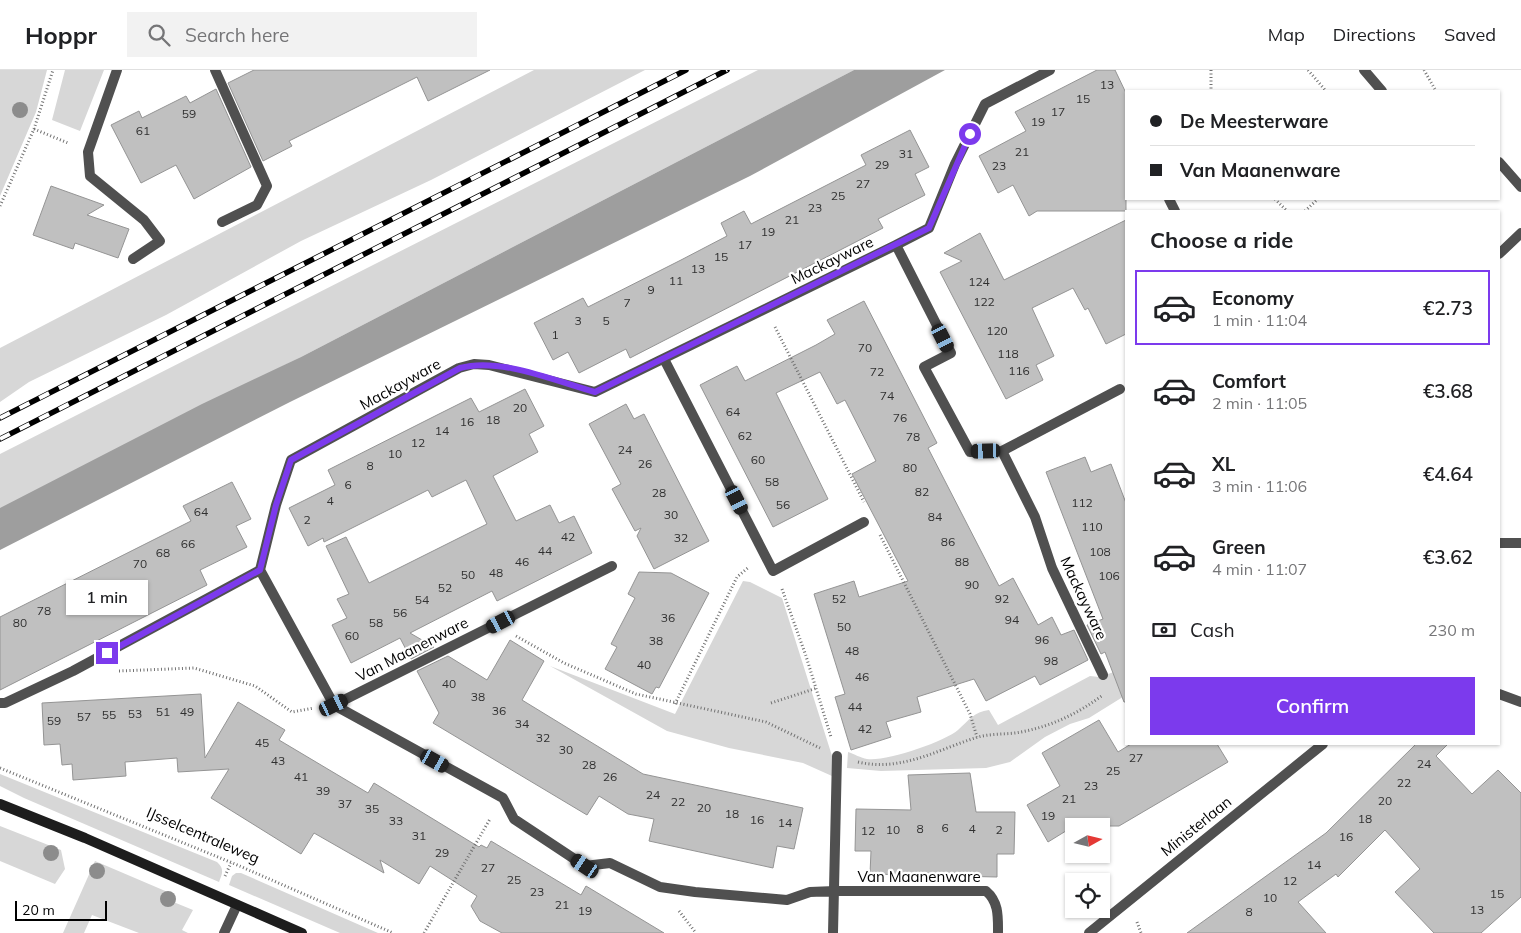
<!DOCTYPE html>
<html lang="en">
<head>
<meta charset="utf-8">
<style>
  :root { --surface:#fff; --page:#f2f2f2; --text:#202124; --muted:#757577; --line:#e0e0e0; --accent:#7c3aed }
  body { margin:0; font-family:Mulish,sans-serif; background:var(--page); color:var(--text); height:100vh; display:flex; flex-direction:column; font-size:19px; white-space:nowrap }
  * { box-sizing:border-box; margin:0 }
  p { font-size:16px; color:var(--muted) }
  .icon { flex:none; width:28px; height:28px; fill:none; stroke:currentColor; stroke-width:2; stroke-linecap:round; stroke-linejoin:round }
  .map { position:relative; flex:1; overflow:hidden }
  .drawer { position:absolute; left:1125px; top:140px; width:375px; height:535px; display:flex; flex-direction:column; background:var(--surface); border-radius:0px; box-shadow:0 1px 4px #0004 }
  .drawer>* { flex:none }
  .banner { position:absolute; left:1125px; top:20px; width:375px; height:110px; border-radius:0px; box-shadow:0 1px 4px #0004; display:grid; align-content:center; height:110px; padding:0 25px; background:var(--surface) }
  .needle { width:32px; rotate:82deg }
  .tools { position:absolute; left:1065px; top:748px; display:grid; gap:10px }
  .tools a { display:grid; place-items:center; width:45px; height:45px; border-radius:0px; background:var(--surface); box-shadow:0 1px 4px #0004; font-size:25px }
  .scale { position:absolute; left:15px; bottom:12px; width:92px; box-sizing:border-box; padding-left:5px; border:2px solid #000; border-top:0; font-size:14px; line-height:18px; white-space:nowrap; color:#000; -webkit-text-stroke:4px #fff; paint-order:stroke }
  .end { position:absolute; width:22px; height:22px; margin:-11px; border:6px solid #7c3aed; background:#fff; box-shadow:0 0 0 2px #fff }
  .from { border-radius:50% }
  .bubble { position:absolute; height:35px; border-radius:0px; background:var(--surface); box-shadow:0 1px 4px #0004; font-size:16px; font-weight:600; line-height:35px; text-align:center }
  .car { position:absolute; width:15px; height:30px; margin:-15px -8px; border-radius:6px; box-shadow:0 0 4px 1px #0007; background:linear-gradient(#222 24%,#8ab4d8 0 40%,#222 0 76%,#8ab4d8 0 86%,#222 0) }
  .banner b { display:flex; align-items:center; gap:18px; height:48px; font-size:19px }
  .banner b+b { border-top:1px solid var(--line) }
  .banner i { width:12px; height:12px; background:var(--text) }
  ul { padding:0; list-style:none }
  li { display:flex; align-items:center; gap:15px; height:75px; margin:0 10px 8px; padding:0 15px; border:2px solid transparent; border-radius:0px }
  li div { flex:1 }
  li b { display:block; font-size:19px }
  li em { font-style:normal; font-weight:600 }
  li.on { border-color:var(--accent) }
  li>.icon { width:45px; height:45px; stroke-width:1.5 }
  h2 { padding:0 25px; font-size:22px; line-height:60px }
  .pay { display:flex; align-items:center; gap:12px; height:55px; padding:0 25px; font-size:19px }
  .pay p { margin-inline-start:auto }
  .primary-button { display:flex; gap:10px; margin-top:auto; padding:10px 25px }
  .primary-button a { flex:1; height:58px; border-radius:0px; background:var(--accent); color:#fff; font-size:20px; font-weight:600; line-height:58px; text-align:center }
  header { display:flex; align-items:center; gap:30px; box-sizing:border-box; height:70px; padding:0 25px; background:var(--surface); border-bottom:1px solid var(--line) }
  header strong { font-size:24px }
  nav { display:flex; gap:28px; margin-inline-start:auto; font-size:18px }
  .search { width:350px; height:45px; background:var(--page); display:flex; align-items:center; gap:12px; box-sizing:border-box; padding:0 18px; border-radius:0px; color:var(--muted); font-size:19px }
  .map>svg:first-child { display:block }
  .green { fill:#d7d7d7 }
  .water { fill:#9e9e9e }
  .building { fill:#c0c0c0; stroke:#949494 }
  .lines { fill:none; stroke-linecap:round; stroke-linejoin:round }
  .path { stroke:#727272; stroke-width:3; stroke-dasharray:1 2.5; stroke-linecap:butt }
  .lane { stroke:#505050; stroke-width:10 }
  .street { stroke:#505050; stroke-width:10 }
  .secondary { stroke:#1d1d1d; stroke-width:10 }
  .rail-casing { stroke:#000; stroke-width:5.5 }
  .rail { stroke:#fff; stroke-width:4; stroke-dasharray:11; stroke-linecap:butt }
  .tree { fill:#8c8c8c }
  .route { stroke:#7c3aed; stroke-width:6 }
  .labels { text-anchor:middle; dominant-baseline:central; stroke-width:4.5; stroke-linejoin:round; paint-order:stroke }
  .number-label { font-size:12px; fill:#303030 }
  .street-label { font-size:15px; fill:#000; stroke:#fff }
</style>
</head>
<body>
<header>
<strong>Hoppr</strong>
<div class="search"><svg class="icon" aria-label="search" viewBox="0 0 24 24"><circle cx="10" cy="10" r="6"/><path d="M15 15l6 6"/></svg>Search here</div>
<nav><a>Map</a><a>Directions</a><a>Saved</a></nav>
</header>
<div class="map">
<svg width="1521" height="863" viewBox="0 0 1521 863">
  <rect width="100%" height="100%" fill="#fff"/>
  <!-- green -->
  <path class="green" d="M0,0h47l-11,42 -36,84z
    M65,0h39l-24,61 -28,-11z
    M534,0h111l-214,110 -130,61 -135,74 -137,67 -29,20v-54z
    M758,0h96l-553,287 -301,152v-55z
    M743,511l7,1 32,16 51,161 -1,17 -29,-13 -74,-15 -62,-17 -117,-65 125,48z
    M1126,598v27l-37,23 -19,6 -25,13 -35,25 -24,6 -105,3 -34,-3 1,-16c6,2 13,6 19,7 18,3 77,-17 91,-29 11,-10 16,-18 31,-20l9,15 92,-49 9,1z
    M0,704l217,88c8,7 5,12 2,20l-195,-84 -24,-12z
    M0,756l61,24 4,19 -10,15 -55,-23z
    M95,791l75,32 1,8 22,9 -11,20 6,3h-49l-47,-18 -8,18h-21z
    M236,803h5l137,60h-38l-111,-48 3,-9z"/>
  <!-- water -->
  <path class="water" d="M854,0h91l-195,106 -460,226 -290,148v-42l202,-104 99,-47z"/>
  <!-- building -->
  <path class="building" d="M254,0h236l-62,31 -11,-24 -128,64 3,5 -29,15 -35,-78z
    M1097,0h18l11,23v118h-89l-8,5 -16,-31 -15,8 -19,-37 47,-25 -11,-19z
    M216,19l35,78 -57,32 -18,-34 -35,18 -30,-58 28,-14 3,7 44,-22 4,7z
    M910,60l19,37 -14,7 10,21 -47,24 5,9 -253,130 -4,-9 -47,24 -11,-21 -15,8 -19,-37 49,-25 5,9 93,-47 46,-24 -6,-13 23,-12 7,13 115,-59 -5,-10z
    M51,116l53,19 -17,10 42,14 -11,29 -43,-15 -2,6 -40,-14z
    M1126,150v114l-20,10 -18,-36 -3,2 -12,-22 -41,20 22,48 -18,9 7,15 -37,19 -66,-127 22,-11 -18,-8 36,-20 24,47z
    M864,231l73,142 -9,5 71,138 14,-8 25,47 14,-8 9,18 13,-5 14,30 -48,25 -5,-9 -49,25 -12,-22 -57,18 4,15 -35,10 5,15 -40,13 -16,-53 10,-3 -31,-100 40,-13 5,16 49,-16 -56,-107 24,-13 -31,-61 -8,4 -17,-32 -44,21 52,106 -55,28 -73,-142 37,-19 8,15 71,-36 19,-11 -8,-14z
    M525,319l19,37 -15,8 9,18 -45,24 23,45 34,-16 9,18 15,-7 18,37 -95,48 -5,-10 -82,42 24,14 -23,12 -11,-21 -49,25 -19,-38 15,-7 -10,-19 12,-5 -23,-48 20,-9 23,46 118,-59 -21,-44 -34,17 -4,-7 -104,52 -1,-4 -15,8 -19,-38 46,-23 -7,-15 109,-55 34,-17 8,14z
    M626,334l8,15 10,-5 65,127 -55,28 -17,-33 4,-8 -6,3 -23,-42 9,-5 -32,-60z
    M1085,387l6,15 20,-8 15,39v199h-2l-19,-50 -4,2 -14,-29 16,-6 -57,-147z
    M232,412l19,37 -15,7 11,21 -47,23 7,15 -207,105v-73l191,-96 -8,-15z
    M639,502l32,1 38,20 -50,95 -3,-1 -4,7 -47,-25 12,-22 -6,-3 24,-46 -7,-4z
    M510,570l34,21 -22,39 121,74 160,34 -9,41 -17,-3 -4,22 -124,-27 5,-22 -26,-5 -29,-18 -12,19 -154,-92 6,-10 -22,-42 31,-15 39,24z
    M201,624l4,64 33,-56 47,28 -6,10 89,53 6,-10 105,64 2,-2 6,3 4,-7 90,54 5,-9 78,47h-162l-22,-12 -9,-15 6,-10 -47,-30 -11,18 -39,-24 4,13 -70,-40 -13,21 -90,-56 18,-29 -51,3 -1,-14 -52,4 1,14 -53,4 -1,-16 -10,1 -2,-21 -16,1 -2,-42z
    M1099,650l19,32 13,-8h86l11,18 -109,64h-45l-26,16 -21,-37 33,-19 -18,-33z
    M1416,674h32l-12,12 36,38 26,-24 23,23v104l-40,36h-47l-39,-41 25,-23 -35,-39 -47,47 -2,-3 -38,28 28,31h-139l139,-100z
    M970,703l6,39h39l-1,42h-17v23l-127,-3 1,-23h-16l1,-42 55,1 -3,-35z"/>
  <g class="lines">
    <!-- path -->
    <path class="path" d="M1211,0v21
      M1308,0l18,21
      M1424,0l12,21
      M34,59l34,14
      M1275,129l12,12
      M0,136l34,-77 19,-59
      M1305,141l13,-12
      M775,257l89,175
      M880,465l90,179 7,23
      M782,519l24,67 25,81
      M516,566l48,27 72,31 130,28 54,26
      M119,601l75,-3 61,18 37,26 22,-4
      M771,633l46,-15
      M675,634l62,-127 12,-10
      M858,692c43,10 79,-12 117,-24 14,-5 31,-3 46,-6 31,-6 56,-18 82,-37
      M0,698l235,96 158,69
      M225,806l6,-13
      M679,841l17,22
      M1137,852l4,11
      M424,863l66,-114"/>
    <!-- lane -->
    <path class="lane" d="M117,0l-29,82 2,24 54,44 16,21 -27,18
      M215,0l52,116 -10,19 -35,17
      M224,863l13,-28"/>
    <!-- street -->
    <path class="street" d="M1364,0l18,21
      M1499,92l22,25
      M1169,129l6,12
      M896,175l33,-17 26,-64 30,-60 65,-34
      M1499,184l22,-21
      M664,289l109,212 91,-49
      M1002,381l33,66 17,51 51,107
      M1499,473h22
      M260,500l16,-65 15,-45 168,-92 15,-4 15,1 106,27 301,-147 55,108 -27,14 46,85 32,-1 118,-62
      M260,500l74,135 169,93 11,21 71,47 25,-3 50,24 35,5 92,8 23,-8 25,-1h151c13,11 12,26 12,42
      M1499,624l22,8
      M0,633h5l68,-32 187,-101
      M334,635l278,-139
      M833,863l4,-177
      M1089,863l234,-189"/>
    <!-- secondary -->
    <path class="secondary" d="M0,734l85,34 217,95"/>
    <!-- rail casing -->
    <g class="rail-casing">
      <path id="rail" d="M0,348l686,-348
        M0,369l727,-369"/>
    </g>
    <!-- rail -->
    <use href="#rail" class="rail"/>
  </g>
  <!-- trees -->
  <g class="tree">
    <circle cx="20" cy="40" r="8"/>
    <circle cx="51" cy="783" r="8"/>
    <circle cx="97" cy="801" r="8"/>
    <circle cx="168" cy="829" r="8"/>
  </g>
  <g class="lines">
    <!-- route -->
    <path class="route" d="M107,583l153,-83 16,-65 15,-45 169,-92c40,-11 95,13 135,24l334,-164 41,-94"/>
  </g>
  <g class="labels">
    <!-- number labels -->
    <g class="number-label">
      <text x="1107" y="14">13</text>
      <text x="1083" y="28">15</text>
      <text x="1058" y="41">17</text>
      <text x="189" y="43">59</text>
      <text x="1038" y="51">19</text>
      <text x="143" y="60">61</text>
      <text x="1022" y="81">21</text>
      <text x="906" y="83">31</text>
      <text x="882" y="94">29</text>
      <text x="999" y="95">23</text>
      <text x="863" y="113">27</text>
      <text x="838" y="125">25</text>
      <text x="815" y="137">23</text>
      <text x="792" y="149">21</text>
      <text x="768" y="161">19</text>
      <text x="745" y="174">17</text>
      <text x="721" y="186">15</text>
      <text x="698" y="198">13</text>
      <text x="676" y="210">11</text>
      <text x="979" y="211">124</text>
      <text x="651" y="219">9</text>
      <text x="984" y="231">122</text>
      <text x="627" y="232">7</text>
      <text x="578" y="250">3</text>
      <text x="606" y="250">5</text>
      <text x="997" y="260">120</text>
      <text x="555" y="264">1</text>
      <text x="865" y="277">70</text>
      <text x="1008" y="283">118</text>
      <text x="1019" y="300">116</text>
      <text x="877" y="301">72</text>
      <text x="887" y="325">74</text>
      <text x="520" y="337">20</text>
      <text x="733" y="341">64</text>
      <text x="900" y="347">76</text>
      <text x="493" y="349">18</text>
      <text x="467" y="351">16</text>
      <text x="442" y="360">14</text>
      <text x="745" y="365">62</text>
      <text x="913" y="366">78</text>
      <text x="418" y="372">12</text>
      <text x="625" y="379">24</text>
      <text x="395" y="383">10</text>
      <text x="758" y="389">60</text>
      <text x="645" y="393">26</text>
      <text x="370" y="395">8</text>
      <text x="910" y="397">80</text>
      <text x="772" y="411">58</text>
      <text x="348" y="414">6</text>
      <text x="922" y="421">82</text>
      <text x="659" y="422">28</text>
      <text x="330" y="430">4</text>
      <text x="1082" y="432">112</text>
      <text x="783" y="434">56</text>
      <text x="201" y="441">64</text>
      <text x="671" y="444">30</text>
      <text x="935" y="446">84</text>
      <text x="307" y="449">2</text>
      <text x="1092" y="456">110</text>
      <text x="568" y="466">42</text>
      <text x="681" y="467">32</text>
      <text x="948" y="471">86</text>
      <text x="188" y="473">66</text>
      <text x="545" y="480">44</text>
      <text x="1100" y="481">108</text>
      <text x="163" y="482">68</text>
      <text x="522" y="491">46</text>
      <text x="962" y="491">88</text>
      <text x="140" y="493">70</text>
      <text x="496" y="502">48</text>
      <text x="468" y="504">50</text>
      <text x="1109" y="505">106</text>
      <text x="972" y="514">90</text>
      <text x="445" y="517">52</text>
      <text x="839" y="528">52</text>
      <text x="1002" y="528">92</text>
      <text x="422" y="529">54</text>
      <text x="44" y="540">78</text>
      <text x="400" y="542">56</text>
      <text x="668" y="547">36</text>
      <text x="1012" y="549">94</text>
      <text x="20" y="552">80</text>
      <text x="376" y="552">58</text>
      <text x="844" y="556">50</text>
      <text x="352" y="565">60</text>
      <text x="1042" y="569">96</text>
      <text x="656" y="570">38</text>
      <text x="852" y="580">48</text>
      <text x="1051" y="590">98</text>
      <text x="644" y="594">40</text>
      <text x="862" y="606">46</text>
      <text x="449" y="613">40</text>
      <text x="478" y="626">38</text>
      <text x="855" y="636">44</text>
      <text x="499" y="640">36</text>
      <text x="163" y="641">51</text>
      <text x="187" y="641">49</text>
      <text x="135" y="643">53</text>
      <text x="109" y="644">55</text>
      <text x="84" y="646">57</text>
      <text x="54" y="650">59</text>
      <text x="522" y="653">34</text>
      <text x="865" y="658">42</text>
      <text x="543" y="667">32</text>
      <text x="262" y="672">45</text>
      <text x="566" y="679">30</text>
      <text x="1136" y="687">27</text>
      <text x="278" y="690">43</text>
      <text x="1424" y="693">24</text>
      <text x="589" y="694">28</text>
      <text x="1113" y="700">25</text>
      <text x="301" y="706">41</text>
      <text x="610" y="706">26</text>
      <text x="1404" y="712">22</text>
      <text x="1091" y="715">23</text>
      <text x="323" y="720">39</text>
      <text x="653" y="724">24</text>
      <text x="1069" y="728">21</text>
      <text x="1385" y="730">20</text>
      <text x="678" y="731">22</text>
      <text x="345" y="733">37</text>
      <text x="704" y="737">20</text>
      <text x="372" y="738">35</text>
      <text x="732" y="743">18</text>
      <text x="1048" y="745">19</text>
      <text x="1365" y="748">18</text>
      <text x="757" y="749">16</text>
      <text x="396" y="750">33</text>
      <text x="785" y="752">14</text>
      <text x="945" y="757">6</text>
      <text x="920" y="758">8</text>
      <text x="972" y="758">4</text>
      <text x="893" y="759">10</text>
      <text x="999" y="759">2</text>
      <text x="868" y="760">12</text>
      <text x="419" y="765">31</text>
      <text x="1346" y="766">16</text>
      <text x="442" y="782">29</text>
      <text x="1314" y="794">14</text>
      <text x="488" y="797">27</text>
      <text x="514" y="809">25</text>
      <text x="1290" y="810">12</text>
      <text x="537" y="821">23</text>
      <text x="1497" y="823">15</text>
      <text x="1270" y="827">10</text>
      <text x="562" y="834">21</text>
      <text x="1477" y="839">13</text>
      <text x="585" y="840">19</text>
      <text x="1249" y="841">8</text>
    </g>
    <!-- street labels -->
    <g class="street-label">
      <text transform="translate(832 190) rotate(-26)">Mackayware</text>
      <text transform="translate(400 314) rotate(-29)">Mackayware</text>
      <text transform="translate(1084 528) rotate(65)">Mackayware</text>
      <text transform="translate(412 579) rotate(-27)">Van Maanenware</text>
      <text transform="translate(1196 756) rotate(-39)">Ministerlaan</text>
      <text transform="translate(203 765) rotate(23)">IJsselcentraleweg</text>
      <text x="919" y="806">Van Maanenware</text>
    </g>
  </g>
</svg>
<div class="tools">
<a><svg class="needle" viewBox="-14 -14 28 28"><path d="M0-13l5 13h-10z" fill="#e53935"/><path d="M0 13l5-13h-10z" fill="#757577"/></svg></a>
<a><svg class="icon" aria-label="locate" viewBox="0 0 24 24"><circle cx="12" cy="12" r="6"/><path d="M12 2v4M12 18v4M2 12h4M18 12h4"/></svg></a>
</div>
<div class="scale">20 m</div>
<i class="end from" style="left:970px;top:64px"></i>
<i class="end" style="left:107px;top:583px"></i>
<div class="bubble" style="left:66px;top:510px;width:82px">1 min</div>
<i class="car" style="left:943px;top:268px;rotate:153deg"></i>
<i class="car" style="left:986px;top:381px;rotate:268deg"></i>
<i class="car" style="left:737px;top:430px;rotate:153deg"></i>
<i class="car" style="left:501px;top:552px;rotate:243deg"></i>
<i class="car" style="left:334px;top:635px;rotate:64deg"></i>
<i class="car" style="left:435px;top:691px;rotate:119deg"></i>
<i class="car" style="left:585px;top:796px;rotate:304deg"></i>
<div class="banner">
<b><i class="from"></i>De Meesterware</b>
<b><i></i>Van Maanenware</b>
</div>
<section class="drawer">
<h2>Choose a ride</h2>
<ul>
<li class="on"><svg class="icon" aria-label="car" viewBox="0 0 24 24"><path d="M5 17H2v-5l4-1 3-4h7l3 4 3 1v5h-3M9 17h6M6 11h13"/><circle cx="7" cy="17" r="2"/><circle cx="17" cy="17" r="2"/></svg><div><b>Economy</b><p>1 min · 11:04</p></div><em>€2.73</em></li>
<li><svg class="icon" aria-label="car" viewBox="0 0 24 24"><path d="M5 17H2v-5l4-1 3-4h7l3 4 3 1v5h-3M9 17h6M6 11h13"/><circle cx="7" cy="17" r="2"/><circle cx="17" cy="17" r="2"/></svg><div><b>Comfort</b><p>2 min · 11:05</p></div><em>€3.68</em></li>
<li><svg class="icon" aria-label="car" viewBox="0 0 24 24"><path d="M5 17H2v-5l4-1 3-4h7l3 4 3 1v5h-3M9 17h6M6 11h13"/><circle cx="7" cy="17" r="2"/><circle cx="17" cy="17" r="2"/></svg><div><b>XL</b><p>3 min · 11:06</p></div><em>€4.64</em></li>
<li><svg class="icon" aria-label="car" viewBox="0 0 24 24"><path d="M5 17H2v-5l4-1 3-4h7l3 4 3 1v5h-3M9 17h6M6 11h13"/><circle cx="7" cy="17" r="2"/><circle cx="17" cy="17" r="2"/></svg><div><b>Green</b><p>4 min · 11:07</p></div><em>€3.62</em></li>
</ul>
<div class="pay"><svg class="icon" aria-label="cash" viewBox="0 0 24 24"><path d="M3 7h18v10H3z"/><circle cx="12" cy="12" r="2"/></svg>Cash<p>230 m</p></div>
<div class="primary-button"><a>Confirm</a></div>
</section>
</div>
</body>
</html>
